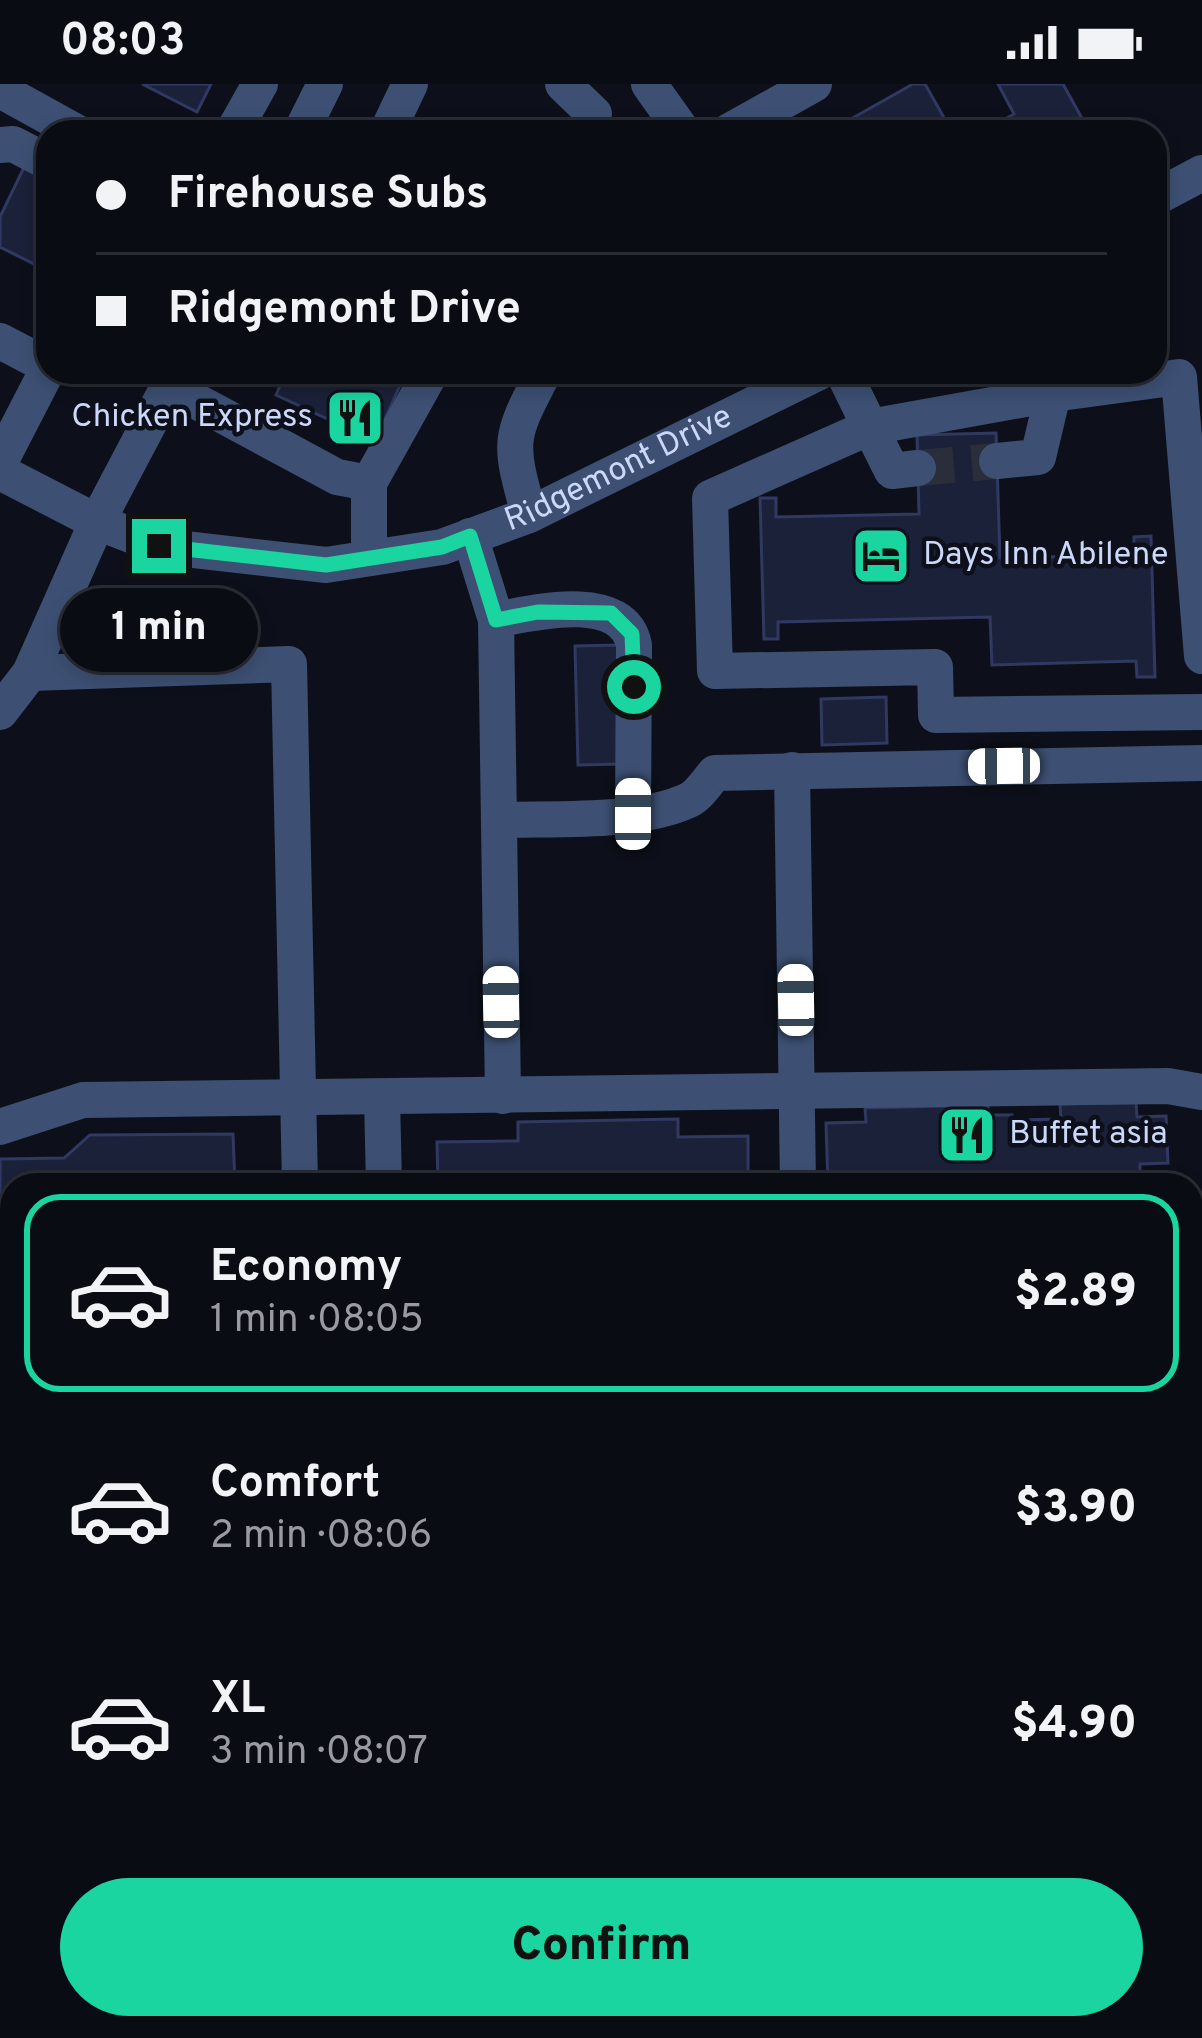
<!DOCTYPE html>
<html lang="en">
<head>
<meta charset="utf-8">
<style>
  :root { --surface:#0a0c14; --page:#181a22; --text:#f1f3f6; --muted:#999ba0; --line:#2a2c34; --accent:#1bd5a0 }
  body { margin:0; font-family:Overpass,sans-serif; background:var(--page); color:var(--text); height:100vh; display:flex; flex-direction:column; font-size:45px; white-space:nowrap }
  * { box-sizing:border-box; margin:0 }
  p { font-size:39px; color:var(--muted) }
  .icon { flex:none; width:66px; height:66px; fill:none; stroke:currentColor; stroke-width:2; stroke-linecap:round; stroke-linejoin:round }
  .map { position:relative; flex:1; overflow:hidden }
  .side { position:absolute; left:0px; top:1089px; width:1203px; height:867px; display:flex; flex-direction:column; background:var(--surface); border-radius:36px 36px 0 0; box-shadow:0 6px 18px #0003,0 0 0 3px var(--line) }
  .side>* { flex:none }
  .banner { position:absolute; left:36px; top:36px; width:1131px; height:264px; border-radius:36px; box-shadow:0 6px 18px #0003,0 0 0 3px var(--line); display:grid; align-content:center; height:264px; padding:0 60px; background:var(--surface) }
  .end { position:absolute; width:54px; height:54px; margin:-27px; border:15px solid #1bd5a0; background:#111; box-shadow:0 0 0 6px #111 }
  .from { border-radius:50% }
  .bubble { position:absolute; height:84px; border-radius:42px; background:var(--surface); box-shadow:0 6px 18px #0003,0 0 0 3px var(--line); font-size:39px; font-weight:800; line-height:84px; text-align:center }
  .car { position:absolute; width:36px; height:72px; margin:-36px -18px; border-radius:15px; box-shadow:0 0 9px 3px #0007; background:linear-gradient(#fff 24%,#345 0 40%,#fff 0 76%,#345 0 86%,#fff 0) }
  .banner b { display:flex; align-items:center; gap:42px; height:114px; font-size:45px }
  .banner b+b { border-top:3px solid var(--line) }
  .banner i { width:30px; height:30px; background:var(--text) }
  ul { padding:21px 0 0; list-style:none }
  li { display:flex; align-items:center; gap:36px; height:198px; margin:0 24px 18px; padding:0 36px; border:6px solid transparent; border-radius:36px }
  li div { flex:1 }
  li b { display:block; font-size:45px }
  li em { font-style:normal; font-weight:800 }
  li.selected { border-color:var(--accent) }
  li>.icon { width:108px; height:108px; stroke-width:1.5 }
  .cta { display:flex; gap:24px; margin-top:auto; padding:24px 60px }
  .cta a { flex:1; height:138px; border-radius:72px; background:var(--accent); color:#111; font-size:48px; font-weight:800; line-height:138px; text-align:center }
  .status { display:flex; justify-content:space-between; align-items:center; height:84px; padding:0 60px; background:var(--surface); direction:ltr }
  .status svg { height:33px; fill:currentColor }
  .map>svg:first-child { display:block }
  .building { fill:#1b2138; stroke:#303961; stroke-width:3 }
  .lines { fill:none; stroke-linecap:round; stroke-linejoin:round }
  .minor-tunnel { stroke:#2a2e3b; stroke-width:36; stroke-dasharray:36 18; stroke-linecap:butt }
  .minor { stroke:#3d5073; stroke-width:36 }
  .route { stroke:#1bd5a0; stroke-width:15 }
  .labels { text-anchor:middle; dominant-baseline:central; stroke-width:9; stroke-linejoin:round; paint-order:stroke }
  .poi-label { font-size:33px; fill:#ccd8f9; stroke:#0d101a; text-anchor:start }
  .street-label { font-size:33px; fill:#ccd8f9; stroke:#0d101a }
</style>
</head>
<body>
<div class="status"><b>08:03</b><svg viewBox="0 0 49 12"><path d="M0 12V9h3v3zM5 12V6h3v6zM10 12V3h3v9zM15 12V0h3v12zM26 1h20v11H26zM47 4h2v5h-2z"/></svg></div>
<div class="map">
<svg width="1202" height="1954" viewBox="0 0 1202 1954">
  <rect width="100%" height="100%" fill="#0d101a"/>
  <!-- building -->
  <path class="building" d="M142,0h69l-14,28z
    M913,0h12l27,48h-124z
    M998,0h65l22,40 -14,8h-56l-8,-14 7,-4z
    M29,73l19,9v105l-48,-24v-30z
    M286,288h120l-31,69 -99,-46z
    M996,349l4,125 134,-3v-18l17,-1 4,141h-18l-1,-16 -144,4 -2,-48 -212,5v17h-14l-4,-141h16v19l143,-3 -2,-79z
    M619,561l2,119 -43,1 -3,-119z
    M886,613l1,46 -65,2 -1,-46z
    M1136,1018l1,15 29,-1 2,47 -28,1v21h-312l-2,-62 40,-1 -1,-14 123,-3v10h24l1,5 48,-1 -1,-15z
    M678,1035v18l70,-1v49h-310l-1,-43 81,-1v-19z
    M233,1050l2,51h-223v396l-12,1v-423l64,-1 26,-23z"/>
  <g class="lines">
    <!-- minor-tunnel -->
    <path class="minor-tunnel" d="M918,384l79,-7"/>
    <!-- minor -->
    <g class="minor">
      <path d="M563,0l31,30"/>
      <path d="M649,0l34,48"/>
      <path d="M0,6l76,42"/>
      <path d="M233,48l27,-48"/>
      <path d="M301,48l24,-48"/>
      <path d="M387,48l23,-48"/>
      <path d="M728,48l86,-48"/>
      <path d="M0,61l13,-1 35,18"/>
      <path d="M1155,114l47,-25"/>
      <path d="M0,257l48,25"/>
      <path d="M843,288l27,55 -160,71 5,173 220,-4 1,48 266,-3"/>
      <path d="M168,302l169,91 32,6 62,-111"/>
      <path d="M997,377l41,-4 15,-63 -4,-18"/>
      <path d="M0,378l48,-93"/>
      <path d="M918,384l-26,3 -22,-44 183,-33 126,-17 23,279"/>
      <path id="s1" d="M0,388l97,50 62,24 167,19 116,-18 87,-32 290,-143"/>
      <path d="M529,431c-20,-74 -21,-75 15,-143"/>
      <path d="M470,452l26,84 7,476"/>
      <path d="M369,474v-75"/>
      <path d="M496,536c39,-8 127,-29 138,25l-1,169"/>
      <path d="M30,589l259,-9 11,521"/>
      <path d="M0,628l30,-39 67,-151 79,-150"/>
      <path d="M792,686l6,415"/>
      <path d="M499,736c55,-2 139,4 190,-20 10,-5 18,-18 26,-27l487,-10"/>
      <path d="M382,1013l2,88"/>
      <path d="M0,1043l83,-27 1085,-14 34,6"/>
      <path d="M1191,1185l11,-19"/>
      <path d="M1191,1498l11,25"/>
      <path d="M0,1593h12"/>
      <path d="M188,1944v10"/>
      <path d="M389,1944l1,10"/>
      <path d="M704,1944v10"/>
      <path d="M1121,1944l1,10"/>
    </g>
  </g>
  <g class="lines">
    <!-- route -->
    <path class="route" d="M159,462l167,19 116,-18 28,-11 26,84 42,-8 73,1 21,21 2,53"/>
  </g>
  <!-- icons -->
  <defs>
    <g id="restaurant-square" transform="scale(3)"><rect x="-9" y="-9" width="18" height="18" rx="4" fill="#1bd5a0" stroke="#0d101a"/><path d="M-5-6h1v4h1v-4h1v4h1v-4h1v5L-1.5 .5V6h-2V.5L-5-1ZM5-6V6H3V1.5H1.5Q1.5-4 5-6Z" fill="#111"/></g>
    <g id="hotel-square" transform="scale(3)"><rect x="-9" y="-9" width="18" height="18" rx="4" fill="#1bd5a0" stroke="#0d101a"/><path d="M-6-4.5h1.5V1H6V5H4.5V3h-9V5H-6ZM-4 0a1.8 1.8 0 1 1 3.6 0ZM.5 0V-2.5h3Q6-2.5 6 0Z" fill="#111"/></g>
  </defs>
  <g fill-rule="evenodd">
    <use href="#restaurant-square" x="355" y="334"/>
    <use href="#hotel-square" x="881" y="472"/>
    <use href="#restaurant-square" x="967" y="1051"/>
  </g>
  <g class="labels">
    <!-- poi labels -->
    <g class="poi-label">
      <text x="313" y="334" text-anchor="end">Chicken Express</text>
      <text x="923" y="472">Days Inn Abilene</text>
      <text x="1009" y="1051">Buffet asia</text>
    </g>
    <!-- street labels -->
    <g class="street-label">
      <text stroke="none"><textPath href="#s1" startOffset="654">Ridgemont Drive</textPath></text>
    </g>
  </g>
</svg>
<i class="end from" style="left:634px;top:603px"></i>
<i class="end" style="left:159px;top:462px"></i>
<div class="bubble" style="left:60px;top:504px;width:198px">1 min</div>
<i class="car" style="left:1004px;top:682px;rotate:269deg"></i>
<i class="car" style="left:633px;top:730px;rotate:0deg"></i>
<i class="car" style="left:796px;top:916px;rotate:359deg"></i>
<i class="car" style="left:501px;top:918px;rotate:359deg"></i>
<div class="banner">
<b><i class="from"></i>Firehouse Subs</b>
<b><i></i>Ridgemont Drive</b>
</div>
<section class="side">
<ul>
<li class="selected"><svg class="icon" aria-label="car" viewBox="0 0 24 24"><path d="M5 17H2v-5l4-1 3-4h7l3 4 3 1v5h-3M9 17h6M6 11h13"/><circle cx="7" cy="17" r="2"/><circle cx="17" cy="17" r="2"/></svg><div><b>Economy</b><p>1 min · 08:05</p></div><em>$2.89</em></li>
<li><svg class="icon" aria-label="car" viewBox="0 0 24 24"><path d="M5 17H2v-5l4-1 3-4h7l3 4 3 1v5h-3M9 17h6M6 11h13"/><circle cx="7" cy="17" r="2"/><circle cx="17" cy="17" r="2"/></svg><div><b>Comfort</b><p>2 min · 08:06</p></div><em>$3.90</em></li>
<li><svg class="icon" aria-label="car" viewBox="0 0 24 24"><path d="M5 17H2v-5l4-1 3-4h7l3 4 3 1v5h-3M9 17h6M6 11h13"/><circle cx="7" cy="17" r="2"/><circle cx="17" cy="17" r="2"/></svg><div><b>XL</b><p>3 min · 08:07</p></div><em>$4.90</em></li>
</ul>
<div class="cta"><a>Confirm</a></div>
</section>
</div>
</body>
</html>
